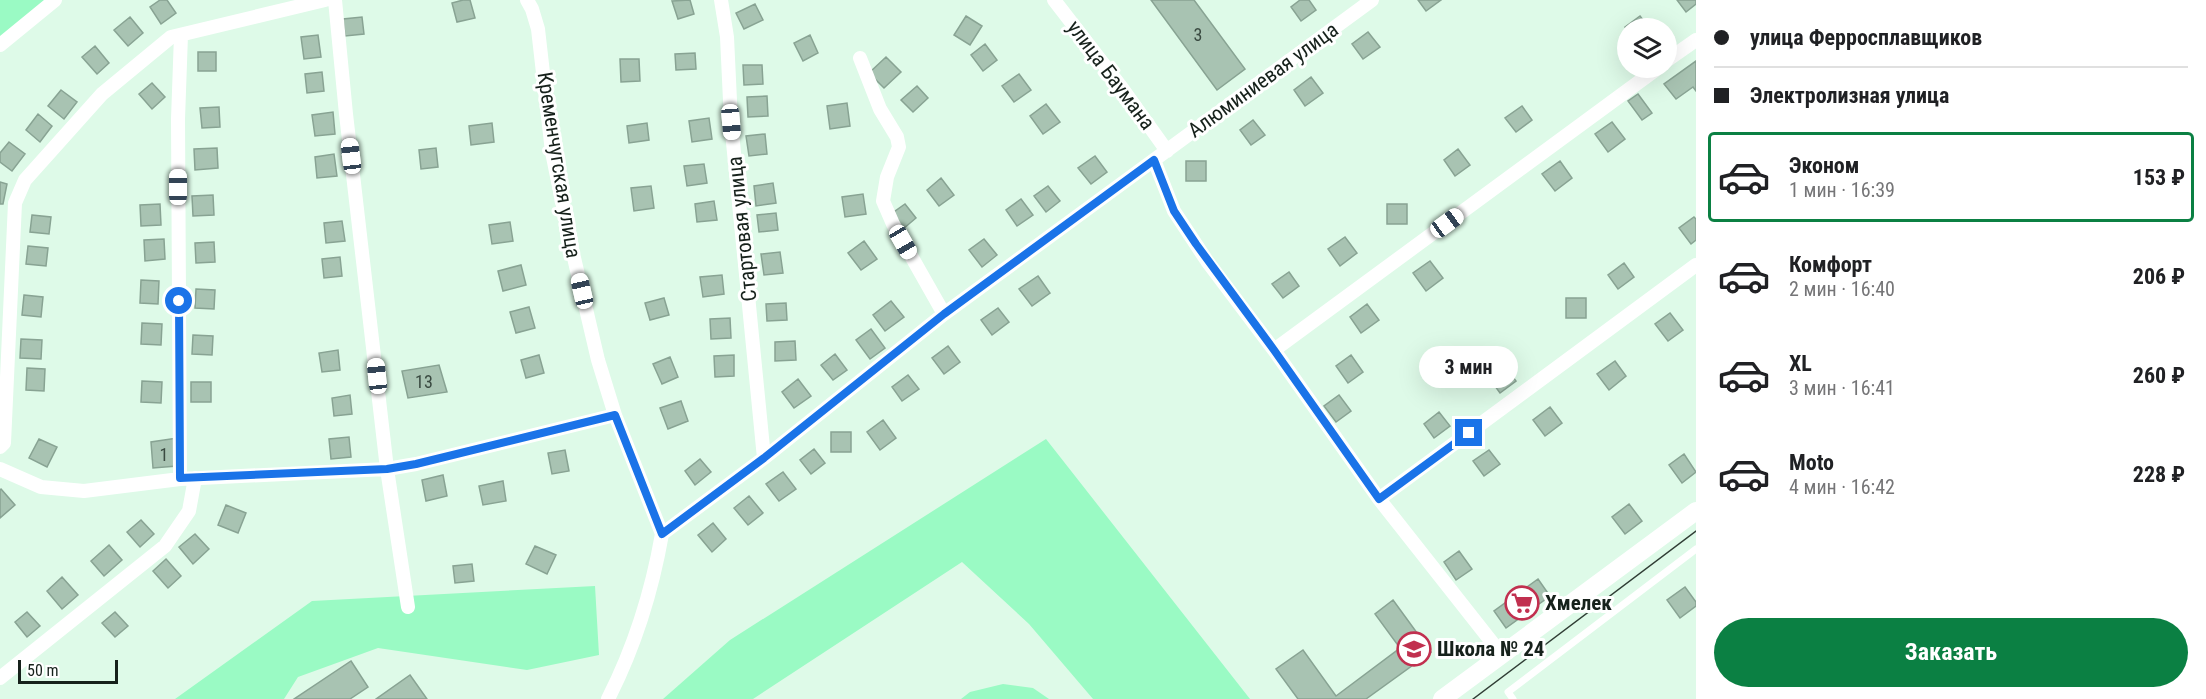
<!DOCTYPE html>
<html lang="ru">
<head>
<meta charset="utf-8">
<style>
  :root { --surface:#fff; --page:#f2f2f2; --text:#202124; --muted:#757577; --line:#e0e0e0; --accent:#0b8043 }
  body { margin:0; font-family:"Roboto Condensed",sans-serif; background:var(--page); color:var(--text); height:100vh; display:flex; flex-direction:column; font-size:22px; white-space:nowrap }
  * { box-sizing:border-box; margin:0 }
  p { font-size:20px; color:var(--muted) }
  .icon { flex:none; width:33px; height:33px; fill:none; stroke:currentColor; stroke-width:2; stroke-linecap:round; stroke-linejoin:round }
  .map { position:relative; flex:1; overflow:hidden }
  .drawer { display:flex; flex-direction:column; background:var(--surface); width:510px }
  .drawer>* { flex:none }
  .guide { display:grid; align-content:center; height:132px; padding:0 18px; background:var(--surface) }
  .controls { position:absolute; left:1617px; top:18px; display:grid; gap:12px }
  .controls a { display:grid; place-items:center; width:60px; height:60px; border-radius:50%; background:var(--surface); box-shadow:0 6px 24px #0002; font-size:30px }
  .scale { position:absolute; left:18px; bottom:15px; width:100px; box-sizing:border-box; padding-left:6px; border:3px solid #16211b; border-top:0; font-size:16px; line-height:21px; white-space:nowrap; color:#16211b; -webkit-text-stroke:4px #fff; paint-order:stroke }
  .end { position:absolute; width:27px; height:27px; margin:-14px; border:8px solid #1a73e8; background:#fff; box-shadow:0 0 0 3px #fff }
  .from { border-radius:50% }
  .bubble { position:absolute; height:42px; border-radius:21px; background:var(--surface); box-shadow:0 6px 24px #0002; font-size:20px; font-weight:700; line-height:42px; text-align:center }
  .car { position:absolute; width:18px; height:36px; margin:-18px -9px; border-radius:8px; box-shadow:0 0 4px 2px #0007; background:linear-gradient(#fff 24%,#345 0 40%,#fff 0 76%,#345 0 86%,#fff 0) }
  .guide b { display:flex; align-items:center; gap:21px; height:57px; font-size:22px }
  .guide b+b { border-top:2px solid var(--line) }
  .guide i { width:15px; height:15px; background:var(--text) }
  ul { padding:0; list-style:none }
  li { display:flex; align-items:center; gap:18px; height:90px; margin:0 12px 9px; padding:0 6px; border:3px solid transparent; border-radius:6px }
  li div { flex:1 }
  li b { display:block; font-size:22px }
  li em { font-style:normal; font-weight:700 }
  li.selected { border-color:var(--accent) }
  li>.icon { width:54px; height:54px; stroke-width:1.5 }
  .button { display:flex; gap:12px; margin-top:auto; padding:12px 18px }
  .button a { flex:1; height:69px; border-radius:36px; background:var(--accent); color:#fff; font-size:24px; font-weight:700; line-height:69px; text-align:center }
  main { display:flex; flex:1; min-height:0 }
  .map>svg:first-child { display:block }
  .green { fill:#9afac4 }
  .building { fill:#a8c3b2; stroke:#88a393; stroke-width:1.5 }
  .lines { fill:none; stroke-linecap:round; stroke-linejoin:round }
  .service { stroke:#fff; stroke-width:7 }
  .minor { stroke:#fff; stroke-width:14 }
  .secondary { stroke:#fff; stroke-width:18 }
  .tram { stroke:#303d35; stroke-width:1.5 }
  .route { stroke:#1a73e8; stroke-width:8 }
  .labels { text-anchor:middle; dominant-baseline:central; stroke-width:6; stroke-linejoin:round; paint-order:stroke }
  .number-label { font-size:18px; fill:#3a4a41 }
  .street-label { font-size:21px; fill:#16211b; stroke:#fff }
  .poi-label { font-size:21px; font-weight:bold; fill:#16211b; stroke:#fff; text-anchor:start }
</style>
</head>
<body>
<main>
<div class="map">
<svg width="1696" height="699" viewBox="0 0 1696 699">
  <rect width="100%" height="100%" fill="#defae8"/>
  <!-- green -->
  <path class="green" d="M0,0h52l-52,41z
    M1046,439l204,260h-157l-64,-75 -67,-62 -209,137h-90l67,-59z
    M595,586l4,69 -72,15 -149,-22 -80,29 -14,22h-109l137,-98z
    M1003,684l30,4 16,11h-88l9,-7z"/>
  <!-- building -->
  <path class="building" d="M160,0h7l9,13 -15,11 -11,-17z
    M463,0h7l5,18 -18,4 -5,-19z
    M690,0l4,14 -16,5 -6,-18z
    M1151,0h43l51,69 -28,21z
    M1300,0h9l7,10 -15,11 -10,-14z
    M1418,0h23l-15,11z
    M1677,0h19v4l-10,8z
    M755,4l8,16 -19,9 -8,-16z
    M966,16l16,10 -12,19 -16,-10z
    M1640,16l9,12 -21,2 -3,-3z
    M130,17l13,16 -15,13 -14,-16z
    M362,17l2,17 -19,2 -2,-17z
    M1368,32l12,15 -17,12 -11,-15z
    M318,35l3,22 -17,2 -3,-22z
    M810,35l8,18 -15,8 -9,-18z
    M985,44l12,16 -14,11 -12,-16z
    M95,46l14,17 -12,11 -15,-17z
    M198,52h18v19h-18z
    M695,53l1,16 -20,1 -1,-16z
    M886,57l15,15 -17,16 -15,-15z
    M620,59h19l1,22 -19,1z
    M1696,61v30l-3,-4 -17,12 -12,-15z
    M743,65h19l1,19 -19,1z
    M322,72l2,19 -17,2 -2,-19z
    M1019,74l12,16 -17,12 -12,-16z
    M1311,77l12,16 -18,13 -11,-16z
    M152,83l13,14 -13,12 -13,-15z
    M917,86l11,12 -15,14 -12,-12z
    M61,90l16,12 -13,17 -16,-13z
    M1638,94l14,19 -10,7 -14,-19z
    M767,96l1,20 -20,1 -1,-20z
    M847,103l3,23 -20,3 -3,-23z
    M1046,104l14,18 -17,12 -13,-18z
    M1522,106l10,14 -16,12 -11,-14z
    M219,107l1,20 -18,1 -2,-20z
    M333,112l2,22 -20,2 -3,-21z
    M38,114l14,12 -12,16 -14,-12z
    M709,118l3,21 -20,3 -3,-21z
    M1253,120l12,15 -14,10 -11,-15z
    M1612,122l13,17 -17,13 -13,-18z
    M492,123l2,19 -23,3 -2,-19z
    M647,123l2,17 -20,3 -2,-17z
    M765,134l2,20 -18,2 -3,-20z
    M9,142l16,12 -13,17 -12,-9v-9z
    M217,148l1,20 -23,2 -1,-21z
    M436,148l2,19 -17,2 -2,-19z
    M1458,149l12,16 -15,11 -11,-16z
    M334,154l3,22 -20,2 -2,-21z
    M1095,156l12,16 -16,12 -13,-16z
    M1186,161h20v20h-20z
    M1560,161l12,17 -17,13 -13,-17z
    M704,164l3,19 -20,3 -3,-20z
    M941,178l13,17 -15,11 -12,-16z
    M0,182l7,2 -4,20h-3z
    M773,183l3,20 -20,3 -2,-20z
    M651,186l3,22 -20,3 -3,-23z
    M1048,186l12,15 -14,11 -12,-16z
    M863,194l3,20 -21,3 -3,-20z
    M213,195l1,20 -21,1 -1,-20z
    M1021,199l12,16 -16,11 -11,-16z
    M714,201l3,19 -20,2 -2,-18z
    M160,204l1,21 -20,1 -1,-21z
    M905,204l11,14 -13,11 -12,-15z
    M1387,204h20v20h-20z
    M776,213l2,17 -19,2 -2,-17z
    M32,215l19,2 -2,17 -19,-2z
    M1694,217l2,2v21l-5,4 -12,-16z
    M342,221l3,20 -19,2 -2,-20z
    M510,222l3,19 -21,3 -3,-19z
    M1345,237l12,16 -17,13 -12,-17z
    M164,239l1,20 -20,2 -1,-21z
    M984,239l13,16 -15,12 -13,-17z
    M864,241l13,18 -16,11 -13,-17z
    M214,242l1,20 -19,1 -1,-20z
    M28,246l20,2 -2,18 -20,-2z
    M780,252l3,21 -19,2 -3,-21z
    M340,257l2,19 -18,2 -2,-19z
    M1430,261l13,17 -17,13 -13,-18z
    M1624,263l10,14 -16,12 -10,-14z
    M521,265l5,20 -23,6 -5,-20z
    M1289,272l10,14 -16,12 -11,-14z
    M722,275l2,19 -21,3 -3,-20z
    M1038,276l12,17 -18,13 -13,-17z
    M141,280l18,1 -1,23 -18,-1z
    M196,289l19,1 -1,19 -19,-1z
    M24,295l19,2 -2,20 -19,-2z
    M664,298l5,17 -19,5 -5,-17z
    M1566,298h20v20h-20z
    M891,301l13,16 -19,14 -12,-16z
    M786,303l1,17 -20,1 -1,-17z
    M1367,304l12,16 -18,13 -11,-16z
    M529,307l6,21 -19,5 -6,-21z
    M998,308l11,14 -17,13 -11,-15z
    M1670,313l13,17 -15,11 -13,-17z
    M730,318l1,20 -20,1 -1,-20z
    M142,323l20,1 -1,21 -20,-1z
    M871,329l14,19 -15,11 -14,-19z
    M193,335l20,1 -1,19 -20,-1z
    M21,339l21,1 -1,19 -21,-1z
    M795,341l1,19 -21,1v-19z
    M948,346l12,16 -16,12 -12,-16z
    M338,350l2,20 -18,2 -3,-19z
    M835,354l12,16 -14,10 -12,-15z
    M539,355l5,18 -18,5 -5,-18z
    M734,355v21l-19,1 -1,-21z
    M1351,355l12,17 -15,11 -12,-17z
    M670,357l8,20 -16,7 -9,-20z
    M1615,361l11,15 -17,14 -12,-16z
    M439,365l8,27 -39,6 -6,-27z
    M1505,366l11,15 -16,12 -11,-15z
    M27,368l18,1 -1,22 -18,-1z
    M908,375l11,14 -17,12 -10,-14z
    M798,379l13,17 -17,12 -12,-16z
    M142,381l20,1 -1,21 -20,-1z
    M191,382h20v20h-20z
    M350,395l2,19 -18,2 -2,-18z
    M1339,395l12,16 -15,11 -12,-16z
    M681,401l7,20 -20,8 -8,-21z
    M1550,407l12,16 -17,13 -12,-16z
    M1439,412l11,14 -16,12 -10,-14z
    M883,420l13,18 -16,12 -13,-18z
    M831,432h20v20h-20z
    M349,437l2,20 -20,2 -2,-20z
    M177,438v28l-24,2 -2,-26z
    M39,439l18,8 -10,20 -18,-9z
    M814,449l11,14 -14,11 -11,-14z
    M565,450l4,21 -17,3 -4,-21z
    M1489,450l11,14 -16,12 -11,-15z
    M1684,454l12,18 -14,11 -13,-18z
    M700,459l11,13 -16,13 -10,-14z
    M783,472l13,17 -17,12 -13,-17z
    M443,475l4,21 -21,5 -4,-21z
    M503,481l3,20 -23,4 -4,-19z
    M1,489l14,16 -15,13v-28z
    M749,496l14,17 -15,12 -14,-17z
    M1629,504l13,17 -17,13 -13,-17z
    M226,505l20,8 -8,20 -20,-8z
    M141,520l13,14 -14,13 -13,-15z
    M713,523l13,16 -14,13 -14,-17z
    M195,534l14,15 -16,15 -14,-17z
    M109,545l13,15 -18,16 -13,-15z
    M535,546l21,9 -9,19 -21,-10z
    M1459,551l13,18 -16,11 -12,-18z
    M166,559l15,17 -13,12 -15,-17z
    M472,564l2,17 -19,2 -2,-17z
    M62,577l16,18 -16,14 -15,-18z
    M1538,579l12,17 -44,32 -12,-17z
    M1685,587l11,15v4l-16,12 -13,-18z
    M1393,600l38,52 -65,47h-68l-22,-30 27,-19 33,46 64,-48 -25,-34z
    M27,612l13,14 -13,11 -12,-15z
    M115,612l13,14 -13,11 -13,-14z
    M351,661l17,26 -18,12h-56z
    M410,675l17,24h-51z"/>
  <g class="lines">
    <!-- service -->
    <path class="service" d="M1513,699l-5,-7 188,-143"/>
    <!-- minor -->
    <path class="minor" d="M335,0l11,114 41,355 21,138
      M527,0l5,9 6,20 14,123 19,93 27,115 17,55 47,119
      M721,0l6,37 4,85 33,336
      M1054,0l68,88 45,63
      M0,45l55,-45
      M860,58l20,51 17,28 2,10 -12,30 -4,24 10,23 51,90
      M1666,61l30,-21
      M1154,160l20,51 33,50 67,89 105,149 123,156
      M1274,350l384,-282
      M0,447l4,-4 11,-240 10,-23 77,-86 69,-57 154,-37
      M0,469l41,18 43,4 96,-12 207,-10 29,-5 199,-49
      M180,479l-2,-360 3,-84
      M1379,499l317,-234
      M662,534l102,-76 180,-144 428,-314
      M0,678l165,-132 24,-35 6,-33
      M608,699c26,-51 44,-108 54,-165"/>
    <!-- secondary -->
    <path class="secondary" d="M1442,699l254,-188"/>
    <!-- tram -->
    <path class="tram" d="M1473,699l223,-168"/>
  </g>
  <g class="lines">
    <!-- route -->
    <path class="route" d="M179,301l1,177 207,-9 29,-5 199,-49 47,119 102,-76 180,-144 210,-154 20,51 22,33 78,106 105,149 90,-66"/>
  </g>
  <!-- icons -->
  <defs>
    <g id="supermarket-ring" transform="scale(1.725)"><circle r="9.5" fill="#fff" stroke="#c1304f" stroke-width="1.5"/><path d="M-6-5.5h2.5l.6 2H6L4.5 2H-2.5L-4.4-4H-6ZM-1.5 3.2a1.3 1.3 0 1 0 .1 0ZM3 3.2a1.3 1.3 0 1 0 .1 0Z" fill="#c1304f"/></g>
    <g id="school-ring" transform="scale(1.725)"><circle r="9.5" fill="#fff" stroke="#c1304f" stroke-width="1.5"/><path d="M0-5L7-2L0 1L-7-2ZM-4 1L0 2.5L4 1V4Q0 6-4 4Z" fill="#c1304f"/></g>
  </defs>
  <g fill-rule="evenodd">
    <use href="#supermarket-ring" x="1522" y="603"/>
    <use href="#school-ring" x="1414" y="649"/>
  </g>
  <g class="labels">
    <!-- number labels -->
    <g class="number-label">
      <text x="1198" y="34">3</text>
      <text x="424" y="381">13</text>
      <text x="164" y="454">1</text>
    </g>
    <!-- street labels -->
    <g class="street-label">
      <text transform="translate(1111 75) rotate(53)">улица Баумана</text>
      <text transform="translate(1263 80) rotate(-36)">Алюминиевая улица</text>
      <text transform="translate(559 165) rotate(81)">Кременчугская улица</text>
      <text transform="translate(742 229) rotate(-96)">Стартовая улица</text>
    </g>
    <!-- poi labels -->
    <g class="poi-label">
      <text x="1545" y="603">Хмелек</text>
      <text x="1437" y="649">Школа № 24</text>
    </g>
  </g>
</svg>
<div class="controls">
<a><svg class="icon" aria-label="layers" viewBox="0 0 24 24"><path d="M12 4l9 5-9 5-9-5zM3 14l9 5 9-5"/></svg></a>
</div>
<div class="scale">50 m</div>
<i class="end from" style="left:179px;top:301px"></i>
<i class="end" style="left:1469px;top:433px"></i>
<div class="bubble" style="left:1419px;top:346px;width:99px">3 мин</div>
<i class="car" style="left:731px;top:122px;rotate:175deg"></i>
<i class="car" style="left:351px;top:156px;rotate:353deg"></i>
<i class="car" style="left:178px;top:187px;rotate:0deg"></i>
<i class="car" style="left:1447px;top:223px;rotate:54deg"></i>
<i class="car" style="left:903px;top:242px;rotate:150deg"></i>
<i class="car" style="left:582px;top:291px;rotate:347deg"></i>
<i class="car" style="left:377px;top:376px;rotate:354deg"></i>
</div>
<section class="drawer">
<div class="guide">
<b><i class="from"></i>улица Ферросплавщиков</b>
<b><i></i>Электролизная улица</b>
</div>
<ul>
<li class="selected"><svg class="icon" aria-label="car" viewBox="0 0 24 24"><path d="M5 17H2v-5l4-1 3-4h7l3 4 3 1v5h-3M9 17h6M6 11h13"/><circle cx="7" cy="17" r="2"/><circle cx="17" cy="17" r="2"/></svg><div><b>Эконом</b><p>1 мин · 16:39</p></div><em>153 ₽</em></li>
<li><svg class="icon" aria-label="car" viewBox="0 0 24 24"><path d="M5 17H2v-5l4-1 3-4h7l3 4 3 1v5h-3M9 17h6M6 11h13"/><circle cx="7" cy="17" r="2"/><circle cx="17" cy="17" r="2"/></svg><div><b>Комфорт</b><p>2 мин · 16:40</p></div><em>206 ₽</em></li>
<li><svg class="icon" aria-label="car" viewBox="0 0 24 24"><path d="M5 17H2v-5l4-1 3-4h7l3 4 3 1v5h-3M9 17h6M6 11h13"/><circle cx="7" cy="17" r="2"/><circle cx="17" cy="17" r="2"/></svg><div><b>XL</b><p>3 мин · 16:41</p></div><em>260 ₽</em></li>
<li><svg class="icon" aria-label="car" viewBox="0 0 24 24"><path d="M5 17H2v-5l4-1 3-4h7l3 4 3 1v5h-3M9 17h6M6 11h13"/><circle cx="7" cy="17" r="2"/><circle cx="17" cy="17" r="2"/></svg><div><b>Moto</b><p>4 мин · 16:42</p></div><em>228 ₽</em></li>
</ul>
<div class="button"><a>Заказать</a></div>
</section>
</main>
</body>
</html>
